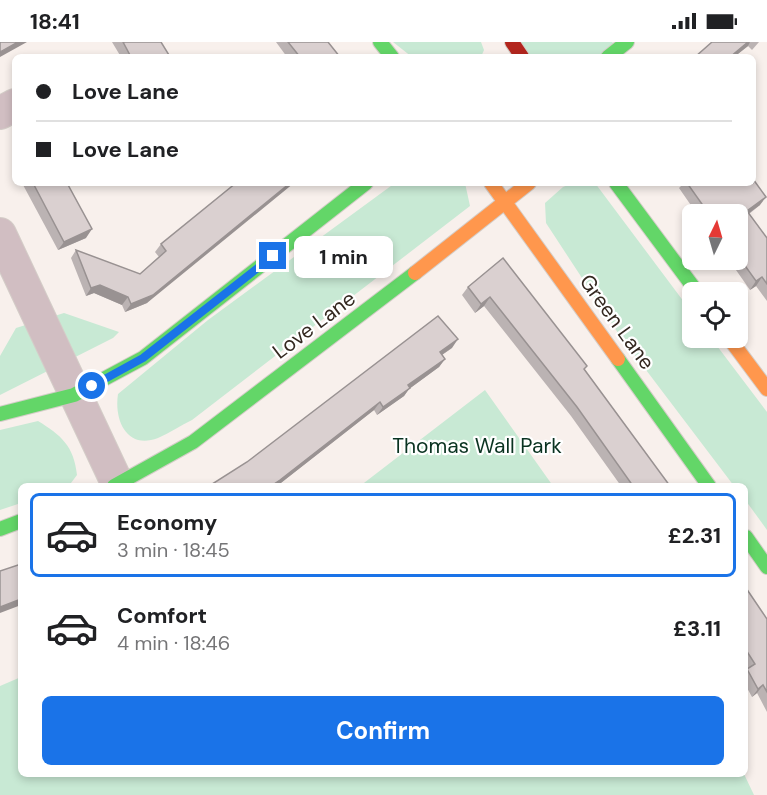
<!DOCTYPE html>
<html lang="en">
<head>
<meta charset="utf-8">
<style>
  :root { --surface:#fff; --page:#f2f2f2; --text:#202124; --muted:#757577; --line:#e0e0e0; --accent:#1a73e8 }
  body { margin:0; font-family:"DM Sans",sans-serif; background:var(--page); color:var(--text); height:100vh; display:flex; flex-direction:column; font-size:22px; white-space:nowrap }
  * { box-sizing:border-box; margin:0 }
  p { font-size:20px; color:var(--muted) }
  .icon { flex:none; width:33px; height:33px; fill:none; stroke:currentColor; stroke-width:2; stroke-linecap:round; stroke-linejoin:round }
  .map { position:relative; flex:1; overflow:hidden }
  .sheet { position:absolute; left:18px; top:441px; width:730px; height:294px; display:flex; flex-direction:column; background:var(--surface); border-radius:9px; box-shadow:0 3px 9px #0003 }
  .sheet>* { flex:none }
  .hud { position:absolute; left:12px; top:12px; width:744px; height:132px; border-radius:9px; box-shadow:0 3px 9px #0003; display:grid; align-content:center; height:132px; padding:0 24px; background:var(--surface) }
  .needle { width:39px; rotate:5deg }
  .buttons { position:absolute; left:682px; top:162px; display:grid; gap:12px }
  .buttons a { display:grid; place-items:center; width:66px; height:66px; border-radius:9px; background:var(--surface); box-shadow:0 3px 9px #0003; font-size:30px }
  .end { position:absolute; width:27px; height:27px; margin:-14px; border:8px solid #1a73e8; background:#fff; box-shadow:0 0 0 3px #fff }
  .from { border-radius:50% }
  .bubble { position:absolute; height:42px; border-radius:9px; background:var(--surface); box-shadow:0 3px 9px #0003; font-size:20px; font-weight:700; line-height:42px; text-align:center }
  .hud b { display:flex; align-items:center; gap:21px; height:57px; font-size:22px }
  .hud b+b { border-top:2px solid var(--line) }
  .hud i { width:15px; height:15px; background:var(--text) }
  ul { padding:10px 0 0; list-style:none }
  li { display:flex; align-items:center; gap:18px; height:84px; margin:0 12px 9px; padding:0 12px; border:3px solid transparent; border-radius:9px }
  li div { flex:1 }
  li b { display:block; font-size:22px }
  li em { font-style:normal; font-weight:700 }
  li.active { border-color:var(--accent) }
  li>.icon { width:54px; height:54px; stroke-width:1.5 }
  .action { display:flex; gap:12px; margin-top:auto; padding:12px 24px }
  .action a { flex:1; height:69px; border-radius:9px; background:var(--accent); color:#fff; font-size:24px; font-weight:700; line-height:69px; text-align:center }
  .status { display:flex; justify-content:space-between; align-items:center; height:42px; padding:0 30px; background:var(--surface); direction:ltr }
  .status svg { height:16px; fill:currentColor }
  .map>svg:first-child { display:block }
  .green { fill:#c8e9d4 }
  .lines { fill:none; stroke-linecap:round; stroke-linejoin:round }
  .street-casing { stroke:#d4cdc8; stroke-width:34 }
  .fast-casing { stroke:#d4cdc8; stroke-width:16 }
  .slow-casing { stroke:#d4cdc8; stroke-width:16 }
  .jam-casing { stroke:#d4cdc8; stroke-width:16 }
  .street { stroke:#d1bec2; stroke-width:32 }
  .fast { stroke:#63d668; stroke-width:14 }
  .slow { stroke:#ff974d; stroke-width:14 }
  .jam { stroke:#b3261e; stroke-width:14 }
  .wall { fill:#bbb3b3 }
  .shaded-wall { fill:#999292 }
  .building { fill:#dad0d0; stroke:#999292; stroke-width:1.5 }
  .route { stroke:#1a73e8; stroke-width:8 }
  .labels { text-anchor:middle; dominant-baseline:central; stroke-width:4.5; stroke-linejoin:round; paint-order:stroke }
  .street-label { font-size:21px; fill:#342820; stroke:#fff }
  .park-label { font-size:21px; fill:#0a3321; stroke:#fff }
</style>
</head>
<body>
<div class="status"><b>18:41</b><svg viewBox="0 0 49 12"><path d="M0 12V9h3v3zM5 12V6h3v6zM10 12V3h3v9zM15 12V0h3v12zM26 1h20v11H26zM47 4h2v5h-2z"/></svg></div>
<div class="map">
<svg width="767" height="753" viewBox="0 0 767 753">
  <rect width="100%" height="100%" fill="#f8f0ec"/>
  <!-- green -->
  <path class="green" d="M393,0h88l3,8 -3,7h-69z
    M519,0h93l16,15h-98z
    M395,141h70l5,23 -278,214c-11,5 -22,13 -34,18 -32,12 -44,-19 -40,-44l90,-74z
    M573,141h22l98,131v24h18l56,74v118l-21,-29v-15h-12l-116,-153 -72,-110 -1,-20 18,-16z
    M64,271l55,19 -6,6 -113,57v-39l16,-28z
    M485,348l68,96h-193z
    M38,379c23,14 36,25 39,54l-6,8 -7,3h-43v17l-21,7v-80z
    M21,635v97h723l10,21h-754v-109z"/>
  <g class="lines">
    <!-- street casing -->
    <g class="street-casing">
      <path id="street" d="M0,71l15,-8
        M0,192l118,251"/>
    </g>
    <!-- fast casing -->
    <g class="fast-casing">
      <path id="fast" d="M380,0l12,15
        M608,15l19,-15
        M616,141l81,109
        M618,317l91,127
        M0,372l74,-19 69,-37 223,-175
        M114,444l79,-44 222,-169
        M0,487l21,-8
        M746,495l21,30"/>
    </g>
    <!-- slow casing -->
    <g class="slow-casing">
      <path id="slow" d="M491,141l127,176
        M415,231l114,-90
        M729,296l38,51"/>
    </g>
    <!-- jam casing -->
    <g class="jam-casing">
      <path id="jam" d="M512,0l10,15"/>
    </g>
    <!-- street -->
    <use href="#street" class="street"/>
    <!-- fast -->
    <use href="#fast" class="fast"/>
    <!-- slow -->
    <use href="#slow" class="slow"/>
    <!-- jam -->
    <use href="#jam" class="jam"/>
  </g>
  <!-- wall -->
  <path class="wall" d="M112,0h49l7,15h-47z
    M276,0h52l12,15h-53z
    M712,0h47l-7,8 -4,-4 -14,11h-39z
    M22,141h45l19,55 -28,12z
    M236,141l-89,120 -22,9 -3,-7 -28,-12 -8,3 -15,-38 5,-8 64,24 19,-17 -4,-5 6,-8z
    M679,141h74l7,22 -11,9 18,24v63l-11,-15 -6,4 -21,-30h9v-46h-41l-18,-26 2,-2z
    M503,216l82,112 85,116h-49l-50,-70 -87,-110 -9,7 -13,-18 6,-8z
    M452,306l-10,7 3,4 -6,8 -30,22 -5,7 -27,19 -3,-5 -97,76h-68z
    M746,546l21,31v93l-10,-19 -5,4 -6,-11v-15l1,-2 -1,-2z"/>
  <!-- shaded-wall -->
  <path class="shaded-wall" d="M18,0h9l-27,15v-5z
    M748,0h2l-2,4 -14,11h-4z
    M290,141h4l-147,120 -22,9 6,-8z
    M766,155l-6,8 -19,14 6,-8z
    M92,187l-6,9 -28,12 6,-8z
    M762,235l-6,9 -6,4 6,-9z
    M100,243l28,12 -6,8 -28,-12 -8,3 5,-8z
    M490,255l-6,9 -9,7 6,-9z
    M458,297l-6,9 -18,12 6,-8z
    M445,317l-6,8 -30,22 -5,7 -27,19 6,-8 25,-22z
    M380,360l-6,8 -97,76h-6z
    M21,557v6l-21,8v-6z
    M763,643l-6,8 -5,4 6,-8z"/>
  <!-- building -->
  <path class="building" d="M0,0h18l-18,10z
    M123,0h38l8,13 -3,2h-35z
    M288,0h40l12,15h-40z
    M712,0h36l-18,15h-35z
    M753,137l13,18 -19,14 20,27v46l-5,-7 -6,4 -18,-25v-42h-29l-22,-31h66z
    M33,141h34l25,46 -28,13z
    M236,141h54l-137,112 -22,9 -3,-7 -28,-12 -9,3 -15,-38 64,24 26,-23 -5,-7z
    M503,216l84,108 -3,3 86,117h-37l-56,-79 -87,-110 -9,7 -13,-17z
    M438,274l20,23 -18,13 5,7 -37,26 2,3 -27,19 -3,-5 -100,78 -9,6h-62l38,-24z
    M21,522v35l-21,8v-36z
    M746,546l21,31v73l-4,-7 -5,4 -11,-20 8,-5 -9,-14z"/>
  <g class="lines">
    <!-- route -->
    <path class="route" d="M92,344l51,-28 130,-102"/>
  </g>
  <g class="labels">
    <!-- street labels -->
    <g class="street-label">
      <text transform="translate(617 280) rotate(54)">Green Lane</text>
      <text transform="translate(314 283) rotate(-37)">Love Lane</text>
    </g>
    <!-- park labels -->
    <g class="park-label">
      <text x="477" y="404">Thomas Wall Park</text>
    </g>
  </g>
</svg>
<div class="buttons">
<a><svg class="needle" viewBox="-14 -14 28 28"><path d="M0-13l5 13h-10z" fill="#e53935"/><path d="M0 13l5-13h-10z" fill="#757577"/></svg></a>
<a><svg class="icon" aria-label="locate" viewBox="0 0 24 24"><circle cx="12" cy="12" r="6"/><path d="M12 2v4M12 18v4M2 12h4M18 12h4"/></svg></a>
</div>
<i class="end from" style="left:92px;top:344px"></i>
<i class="end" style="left:273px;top:214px"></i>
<div class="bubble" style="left:294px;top:194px;width:99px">1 min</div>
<div class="hud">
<b><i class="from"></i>Love Lane</b>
<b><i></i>Love Lane</b>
</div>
<section class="sheet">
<ul>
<li class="active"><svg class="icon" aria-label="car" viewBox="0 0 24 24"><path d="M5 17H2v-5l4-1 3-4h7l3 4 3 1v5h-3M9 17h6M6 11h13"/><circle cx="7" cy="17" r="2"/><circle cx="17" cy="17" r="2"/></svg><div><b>Economy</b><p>3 min · 18:45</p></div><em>£2.31</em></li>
<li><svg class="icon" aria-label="car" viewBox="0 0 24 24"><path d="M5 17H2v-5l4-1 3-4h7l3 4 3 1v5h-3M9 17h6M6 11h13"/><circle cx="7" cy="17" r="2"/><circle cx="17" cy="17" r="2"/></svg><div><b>Comfort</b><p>4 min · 18:46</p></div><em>£3.11</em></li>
</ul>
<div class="action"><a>Confirm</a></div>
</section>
</div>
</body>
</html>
